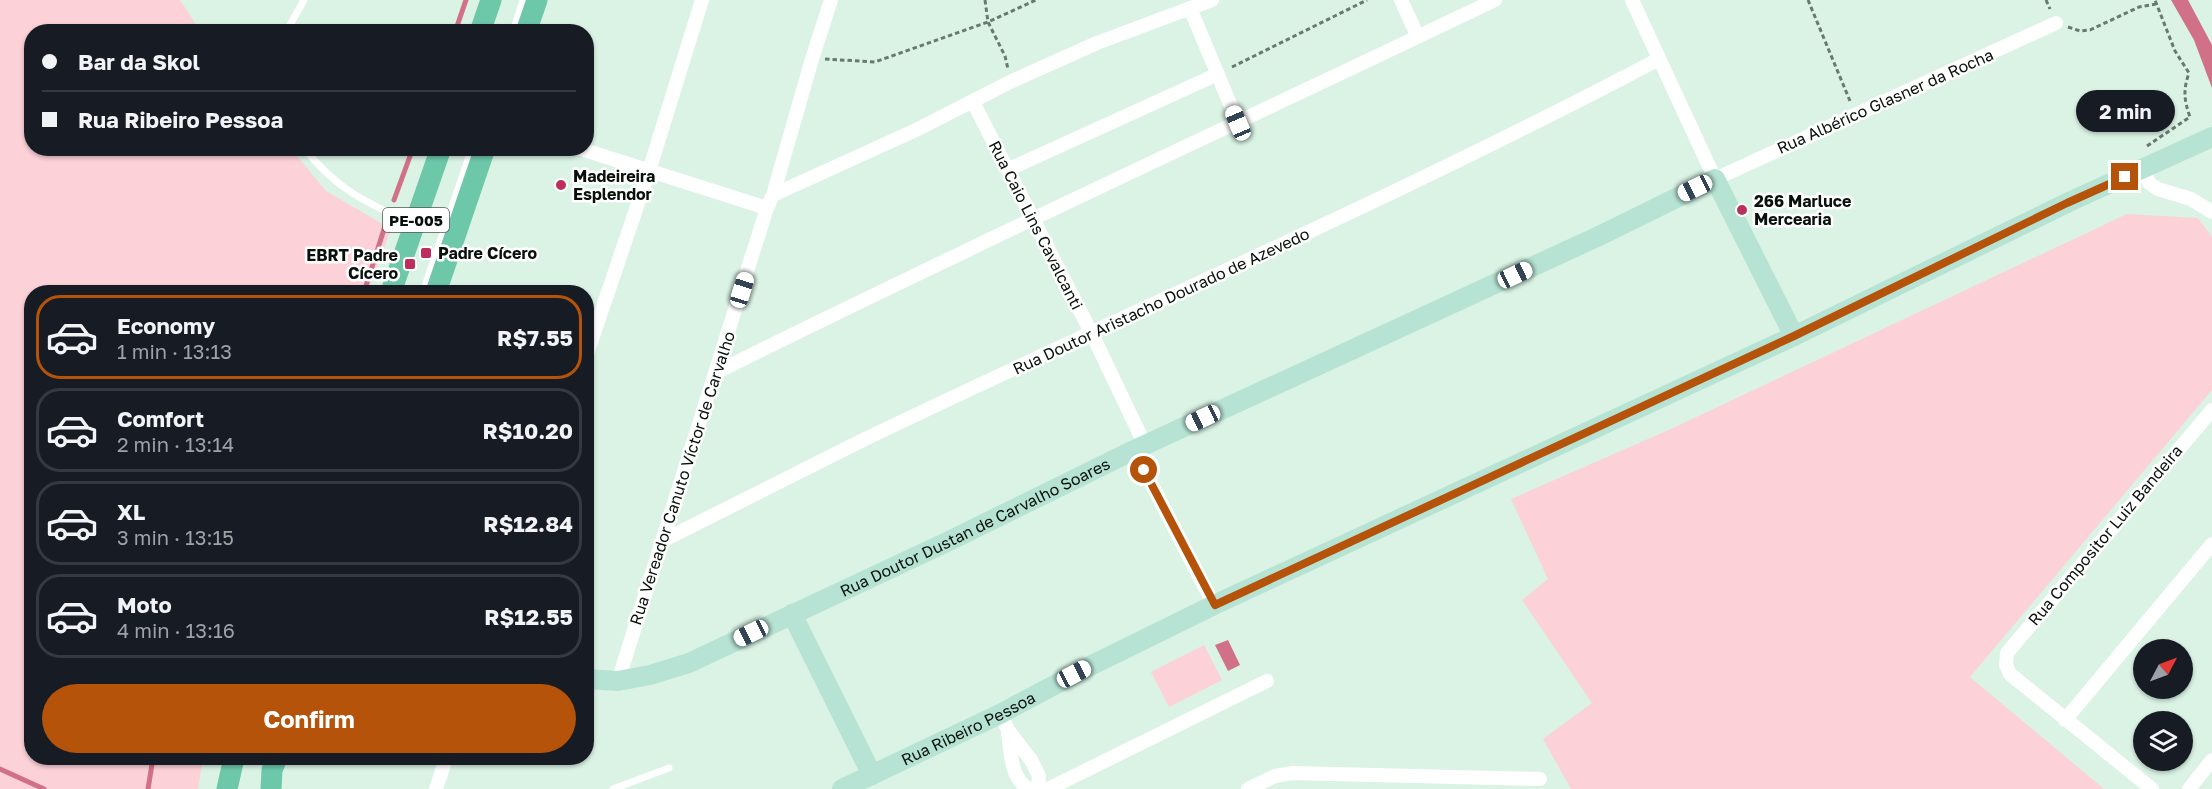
<!DOCTYPE html>
<html lang="en">
<head>
<meta charset="utf-8">
<style>
  :root { --surface:#171b24; --page:#20242c; --text:#f1f3f6; --muted:#9ea1a6; --line:#363941; --accent:#b45309 }
  body { margin:0; font-family:"Golos Text",sans-serif; background:var(--page); color:var(--text); height:100vh; display:flex; flex-direction:column; font-size:22px; white-space:nowrap }
  * { box-sizing:border-box; margin:0 }
  p { font-size:20px; color:var(--muted) }
  .icon { flex:none; width:33px; height:33px; fill:none; stroke:currentColor; stroke-width:2; stroke-linecap:round; stroke-linejoin:round }
  .map { position:relative; flex:1; overflow:hidden }
  .panel { position:absolute; left:24px; top:285px; width:570px; height:480px; display:flex; flex-direction:column; background:var(--surface); border-radius:24px; box-shadow:0 2px 4px #0004 }
  .panel>* { flex:none }
  .guide { position:absolute; left:24px; top:24px; width:570px; height:132px; border-radius:24px; box-shadow:0 2px 4px #0004; display:grid; align-content:center; height:132px; padding:0 18px; background:var(--surface) }
  .needle { width:39px; rotate:49deg }
  .controls { position:absolute; left:2133px; top:639px; display:grid; gap:12px }
  .controls a { display:grid; place-items:center; width:60px; height:60px; border-radius:50%; background:var(--surface); box-shadow:0 2px 4px #0004; font-size:30px }
  .end { position:absolute; width:27px; height:27px; margin:-14px; border:8px solid #b45309; background:#fff; box-shadow:0 0 0 3px #fff }
  .from { border-radius:50% }
  .bubble { position:absolute; height:42px; border-radius:21px; background:var(--surface); box-shadow:0 2px 4px #0004; font-size:20px; font-weight:700; line-height:42px; text-align:center }
  .car { position:absolute; width:18px; height:36px; margin:-18px -9px; border-radius:8px; box-shadow:0 0 4px 2px #0007; background:linear-gradient(#fff 24%,#345 0 40%,#fff 0 76%,#345 0 86%,#fff 0) }
  .guide b { display:flex; align-items:center; gap:21px; height:57px; font-size:22px }
  .guide b+b { border-top:2px solid var(--line) }
  .guide i { width:15px; height:15px; background:var(--text) }
  ul { padding:10px 0 0; list-style:none }
  li { display:flex; align-items:center; gap:18px; height:84px; margin:0 12px 9px; padding:0 6px; border:3px solid var(--line); border-radius:24px }
  li div { flex:1 }
  li b { display:block; font-size:22px }
  li em { font-style:normal; font-weight:700 }
  li.on { border-color:var(--accent) }
  li>.icon { width:54px; height:54px; stroke-width:1.5 }
  .action { display:flex; gap:12px; margin-top:auto; padding:12px 18px }
  .action a { flex:1; height:69px; border-radius:36px; background:var(--accent); color:#fff; font-size:24px; font-weight:700; line-height:69px; text-align:center }
  .map>svg:first-child { display:block }
  .green { fill:#fcd1d8 }
  .water { fill:#d07187 }
  .lines { fill:none; stroke-linecap:round; stroke-linejoin:round }
  .stream { stroke:#d07187; stroke-width:5 }
  .path { stroke:#697970; stroke-width:3; stroke-dasharray:4.5 3; stroke-linecap:butt }
  .lane { stroke:#fff; stroke-width:7 }
  .street { stroke:#fff; stroke-width:14 }
  .secondary { stroke:#b6e3d4; stroke-width:20 }
  .primary { stroke:#6dc7a9; stroke-width:21 }
  .route { stroke:#b45309; stroke-width:8 }
  .poi-dot { fill:#bc2e5c; stroke:#fff; stroke-width:2 }
  .labels { text-anchor:middle; dominant-baseline:central; stroke-width:5; stroke-linejoin:round; paint-order:stroke }
  .shield { fill:#fff; stroke:#525855; stroke-width:1.5 }
  .shield-label { font-size:15px; font-weight:bold; fill:#08110c }
  .street-label { font-size:16px; fill:#08110c; stroke:#fff }
  .poi-label { font-size:16px; font-weight:bold; fill:#08110c; stroke:#fff; text-anchor:start }
</style>
</head>
<body>
<div class="map">
<svg width="2212" height="789" viewBox="0 0 2212 789">
  <rect width="100%" height="100%" fill="#daf3e5"/>
  <!-- green -->
  <path class="green" d="M0,0h180l20,31 -168,1v116l259,1 35,42 65,38 -23,63h-336v466h171l-5,31h-198z
    M2127,214l71,4 14,19v153l-242,287 134,112h-533l-28,-50 49,-36 -70,-103 26,-21 -37,-80 160,-70z
    M1204,645l18,35 -53,27 -18,-35z"/>
  <!-- water -->
  <path class="water" d="M2171,0h17l24,45v43l-18,-48z
    M1228,640l12,25 -12,6 -13,-26z"/>
  <g class="lines">
    <!-- stream -->
    <path class="stream" d="M455,32l11,-32
      M394,200l19,-52
      M362,292l3,-3 20,-63
      M0,769l44,20
      M148,789l5,-31"/>
    <!-- path -->
    <path class="path" d="M985,0l3,22 17,34 3,13
      M1808,0l42,101
      M2046,0l4,9
      M2068,27l12,4 10,-1 49,-23 18,-3
      M825,59l50,3 113,-40 48,-22
      M1232,67l135,-67
      M2147,146l43,-29c-6,-17 -7,-27 -1,-44l-14,-22 -20,-51"/>
    <!-- lane -->
    <path class="lane" d="M286,32l18,-32
      M513,32l10,-32
      M304,148c33,42 62,54 108,76
      M423,292l49,-144
      M613,789l56,-21"/>
    <!-- street -->
    <path class="street" d="M1401,0l17,37
      M1632,0l83,179 341,-156
      M1190,8l48,115
      M973,102l119,232 53,111
      M578,148l189,60
      M2143,169l6,14 9,6 33,10 21,13
      M1007,170l211,-96
      M773,195l143,-65 96,-49 85,-38 115,-43
      M586,357l63,-186 53,-171
      M717,372c257,-128 519,-248 778,-372
      M1134,450l80,155
      M662,541c66,-33 132,-67 199,-100 266,-128 537,-244 798,-382
      M618,681l149,-473 6,-13 39,-136 19,-59
      M1000,714l8,16 23,30 8,16 -1,13
      M2065,720l147,-176
      M1008,733c3,19 2,45 21,56
      M436,789l10,-31
      M1048,789l219,-108
      M1248,789l27,-13 18,-3 247,6
      M2152,789l-142,-115 -4,-9 1,-12 205,-243
      M2189,789l23,-29"/>
    <!-- secondary -->
    <g class="secondary">
      <path d="M792,614l80,161"/>
      <path id="s1" d="M586,679l32,2 32,-6 39,-12 258,-121 187,-92 465,-214 116,-57 79,157"/>
      <path id="s2" d="M842,789l158,-75 92,-49 122,-60 580,-269 277,-135 141,-64"/>
    </g>
    <!-- primary -->
    <path class="primary" d="M480,32l11,-32
      M526,32l11,-32
      M391,292l50,-144
      M436,292l49,-144
      M227,789l7,-31
      M271,789l1,-19 5,-12"/>
  </g>
  <g class="lines">
    <!-- route -->
    <path class="route" d="M1144,470l71,135 579,-269 273,-133 58,-26"/>
  </g>
  <!-- markers -->
  <g class="poi-dot">
    <circle cx="561" cy="185" r="6"/>
    <circle cx="1742" cy="210" r="6"/>
    <rect x="420" y="247" width="12" height="12" rx="3"/>
    <rect x="404" y="258" width="12" height="12" rx="3"/>
  </g>
  <g class="labels">
    <!-- shield labels -->
    <rect class="shield" x="383" y="208" width="66" height="24" rx="4.5"/>
    <g class="shield-label">
      <text x="416" y="220">PE-005</text>
    </g>
    <!-- street labels -->
    <g class="street-label">
      <text transform="translate(1885 101) rotate(-24)">Rua Albérico Glasner da Rocha</text>
      <text transform="translate(1036 225) rotate(63)">Rua Caio Lins Cavalcanti</text>
      <text transform="translate(1161 301) rotate(-25)">Rua Doutor Aristacho Dourado de Azevedo</text>
      <text transform="translate(682 478) rotate(-72)">Rua Vereador Canuto Víctor de Carvalho</text>
      <text stroke="none"><textPath href="#s1" startOffset="422">Rua Doutor Dustan de Carvalho Soares</textPath></text>
      <text transform="translate(2105 535) rotate(-50)">Rua Compositor Luiz Bandeira</text>
      <text stroke="none"><textPath href="#s2" startOffset="140">Rua Ribeiro Pessoa</textPath></text>
    </g>
    <!-- poi labels -->
    <g class="poi-label">
      <text x="573" y="176">Madeireira<tspan x="573" dy="18">Esplendor</tspan></text>
      <text x="1754" y="201">266 Marluce<tspan x="1754" dy="18">Mercearia</tspan></text>
      <text x="438" y="253">Padre Cícero</text>
      <text x="398" y="255" text-anchor="end">EBRT Padre<tspan x="398" dy="18">Cícero</tspan></text>
    </g>
  </g>
</svg>
<div class="controls">
<a><svg class="needle" viewBox="-14 -14 28 28"><path d="M0-13l5 13h-10z" fill="#e53935"/><path d="M0 13l5-13h-10z" fill="#9ea1a6"/></svg></a>
<a><svg class="icon" aria-label="layers" viewBox="0 0 24 24"><path d="M12 4l9 5-9 5-9-5zM3 14l9 5 9-5"/></svg></a>
</div>
<i class="end from" style="left:1144px;top:470px"></i>
<i class="end" style="left:2125px;top:177px"></i>
<div class="bubble" style="left:2076px;top:90px;width:99px">2 min</div>
<i class="car" style="left:1238px;top:123px;rotate:337deg"></i>
<i class="car" style="left:1695px;top:188px;rotate:244deg"></i>
<i class="car" style="left:1515px;top:275px;rotate:65deg"></i>
<i class="car" style="left:742px;top:290px;rotate:17deg"></i>
<i class="car" style="left:1203px;top:418px;rotate:245deg"></i>
<i class="car" style="left:751px;top:633px;rotate:244deg"></i>
<i class="car" style="left:1074px;top:674px;rotate:62deg"></i>
<div class="guide">
<b><i class="from"></i>Bar da Skol</b>
<b><i></i>Rua Ribeiro Pessoa</b>
</div>
<section class="panel">
<ul>
<li class="on"><svg class="icon" aria-label="car" viewBox="0 0 24 24"><path d="M5 17H2v-5l4-1 3-4h7l3 4 3 1v5h-3M9 17h6M6 11h13"/><circle cx="7" cy="17" r="2"/><circle cx="17" cy="17" r="2"/></svg><div><b>Economy</b><p>1 min · 13:13</p></div><em>R$7.55</em></li>
<li><svg class="icon" aria-label="car" viewBox="0 0 24 24"><path d="M5 17H2v-5l4-1 3-4h7l3 4 3 1v5h-3M9 17h6M6 11h13"/><circle cx="7" cy="17" r="2"/><circle cx="17" cy="17" r="2"/></svg><div><b>Comfort</b><p>2 min · 13:14</p></div><em>R$10.20</em></li>
<li><svg class="icon" aria-label="car" viewBox="0 0 24 24"><path d="M5 17H2v-5l4-1 3-4h7l3 4 3 1v5h-3M9 17h6M6 11h13"/><circle cx="7" cy="17" r="2"/><circle cx="17" cy="17" r="2"/></svg><div><b>XL</b><p>3 min · 13:15</p></div><em>R$12.84</em></li>
<li><svg class="icon" aria-label="car" viewBox="0 0 24 24"><path d="M5 17H2v-5l4-1 3-4h7l3 4 3 1v5h-3M9 17h6M6 11h13"/><circle cx="7" cy="17" r="2"/><circle cx="17" cy="17" r="2"/></svg><div><b>Moto</b><p>4 min · 13:16</p></div><em>R$12.55</em></li>
</ul>
<div class="action"><a>Confirm</a></div>
</section>
</div>
</body>
</html>
